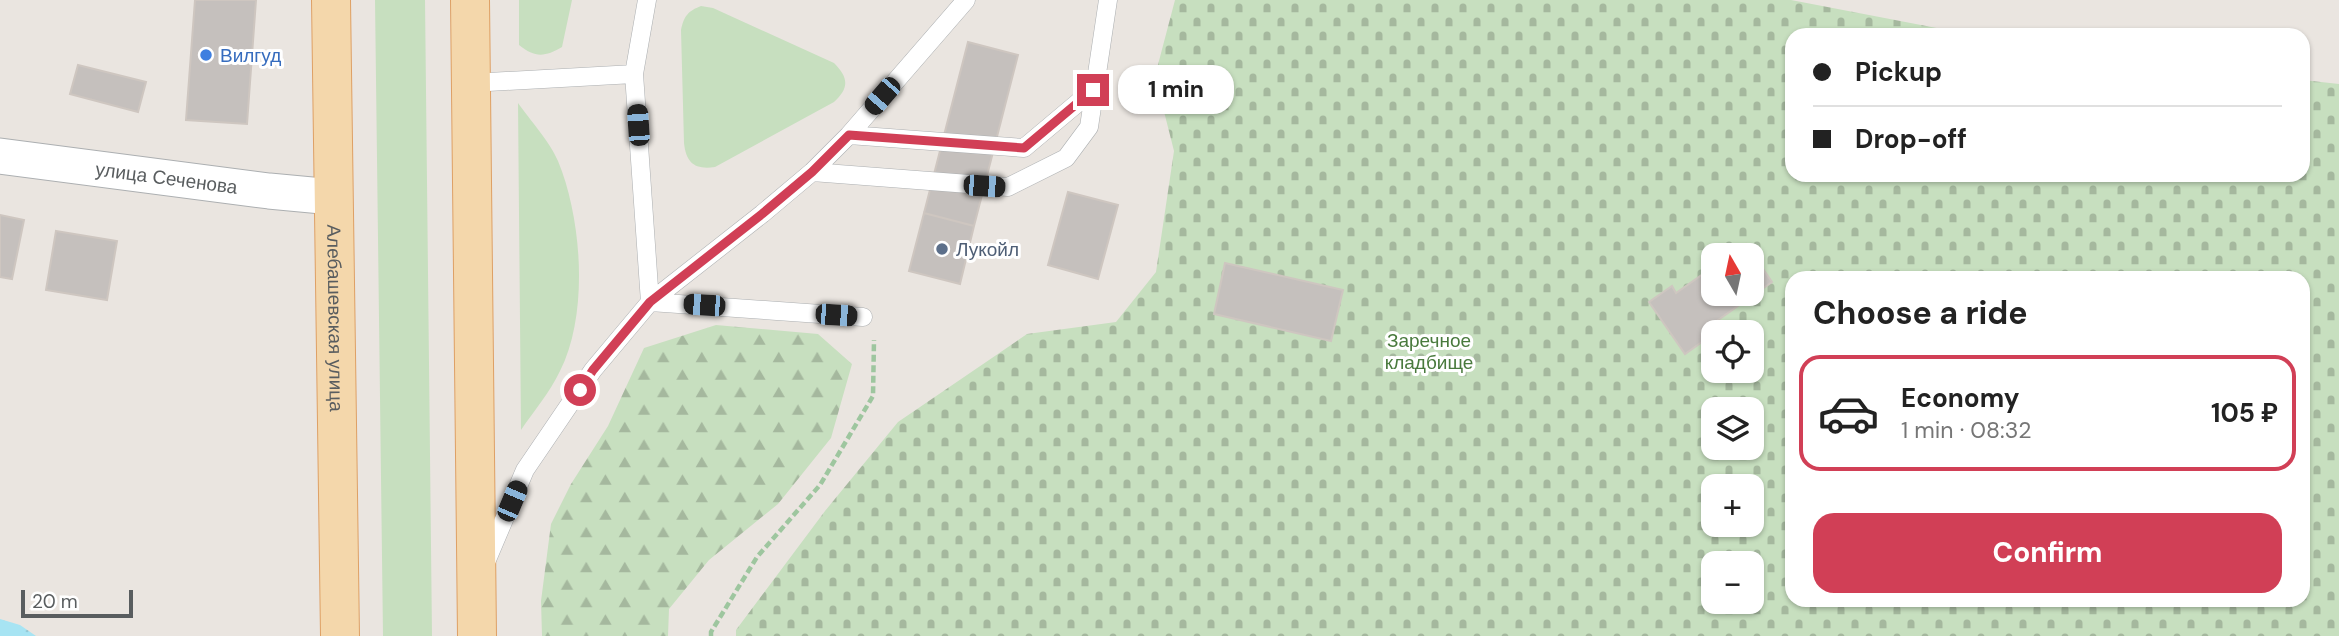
<!DOCTYPE html>
<html lang="en">
<head>
<meta charset="utf-8">
<style>
  :root { --surface:#fff; --page:#f2f2f2; --text:#222; --muted:#767676; --line:#e0e0e0; --accent:#d13f56 }
  body { margin:0; font-family:"DM Sans",sans-serif; background:var(--page); color:var(--text); height:100vh; display:flex; flex-direction:column; font-size:26px; white-space:nowrap }
  * { box-sizing:border-box; margin:0 }
  p { font-size:23px; color:var(--muted) }
  .icon { flex:none; width:38px; height:38px; fill:none; stroke:currentColor; stroke-width:2; stroke-linecap:round; stroke-linejoin:round }
  .map { position:relative; flex:1; overflow:hidden }
  .sheet { position:absolute; left:1785px; top:271px; width:525px; height:336px; display:flex; flex-direction:column; background:var(--surface); border-radius:21px; box-shadow:0 2px 5px #0004 }
  .sheet>* { flex:none }
  .hud { position:absolute; left:1785px; top:28px; width:525px; height:154px; border-radius:21px; box-shadow:0 2px 5px #0004; display:grid; align-content:center; height:154px; padding:0 28px; background:var(--surface) }
  .needle { width:46px; rotate:351deg }
  .controls { position:absolute; left:1701px; top:243px; display:grid; gap:14px }
  .controls a { display:grid; place-items:center; width:63px; height:63px; border-radius:14px; background:var(--surface); box-shadow:0 2px 5px #0004; font-size:35px }
  .scale { position:absolute; left:21px; bottom:18px; width:112px; box-sizing:border-box; padding-left:7px; border:4px solid #595d5f; border-top:0; font-size:19px; line-height:24px; white-space:nowrap; color:#595d5f; -webkit-text-stroke:5px #fff; paint-order:stroke }
  .end { position:absolute; width:32px; height:32px; margin:-16px; border:9px solid #d13f56; background:#fff; box-shadow:0 0 0 4px #fff }
  .from { border-radius:50% }
  .bubble { position:absolute; height:49px; border-radius:21px; background:var(--surface); box-shadow:0 2px 5px #0004; font-size:23px; font-weight:700; line-height:49px; text-align:center }
  .car { position:absolute; width:21px; height:42px; margin:-21px -10px; border-radius:9px; box-shadow:0 0 5px 2px #0007; background:linear-gradient(#222 24%,#8ab4d8 0 40%,#222 0 76%,#8ab4d8 0 86%,#222 0) }
  .hud b { display:flex; align-items:center; gap:24px; height:66px; font-size:26px }
  .hud b+b { border-top:2px solid var(--line) }
  .hud i { width:18px; height:18px; background:var(--text) }
  ul { padding:0; list-style:none }
  li { display:flex; align-items:center; gap:21px; height:116px; margin:0 14px 10px; padding:0 14px; border:4px solid var(--line); border-radius:21px }
  li div { flex:1 }
  li b { display:block; font-size:26px }
  li em { font-style:normal; font-weight:700 }
  li.selected { border-color:var(--accent) }
  li>.icon { width:63px; height:63px; stroke-width:1.5 }
  h2 { padding:0 28px; font-size:32px; line-height:84px }
  .primary-button { display:flex; gap:14px; margin-top:auto; padding:14px 28px }
  .primary-button a { flex:1; height:80px; border-radius:21px; background:var(--accent); color:#fff; font-size:28px; font-weight:700; line-height:80px; text-align:center }
  .map>svg:first-child { display:block }
  .green { fill:#c7dfbf }
  .forest { fill:url(#forest-firs) }
  .cemetery { fill:url(#cemetery-stones); fill-rule:evenodd }
  .water { fill:url(#water-ripples) }
  .building { fill:#c5c0bd; stroke:#cec6c0; stroke-width:2 }
  .lines { fill:none; stroke-linecap:round; stroke-linejoin:round }
  .service-casing { stroke:#acafb1; stroke-width:19 }
  .minor-casing { stroke:#acafb1; stroke-width:37 }
  .primary-casing { stroke:#dea065; stroke-width:40 }
  .path { stroke:#9ec69f; stroke-width:4.5; stroke-dasharray:7 3.5; stroke-linecap:butt }
  .service { stroke:#fff; stroke-width:18 }
  .minor { stroke:#fff; stroke-width:35 }
  .primary { stroke:#f4d7ab; stroke-width:38 }
  .route { stroke:#d13f56; stroke-width:9 }
  .shop-dot { fill:#3f7fe0; stroke:#fff; stroke-width:2.5 }
  .service-dot { fill:#5c6f8a; stroke:#fff; stroke-width:2.5 }
  .labels { text-anchor:middle; dominant-baseline:central; stroke-width:6; stroke-linejoin:round; paint-order:stroke }
  .shop-label { font-size:19px; fill:#366cbe; stroke:#fff; text-anchor:start }
  .street-label { font-size:19px; fill:#595d5f; stroke:#fff }
  .service-label { font-size:19px; fill:#4e5e75; stroke:#fff; text-anchor:start }
  .park-label { font-size:19px; fill:#497a3d; stroke:#fff }
</style>
</head>
<body>
<div class="map">
<svg width="2339" height="636" viewBox="0 0 2339 636">
  <defs>
    <pattern id="forest-firs" width="22" height="20" patternUnits="userSpaceOnUse" patternTransform="scale(1.75)"><rect width="22" height="20" fill="#c7dfbf"/><path d="M5 1l3.5 6h-7zM16 11l3.5 6h-7z" fill="#a5b89e"/></pattern>
    <pattern id="cemetery-stones" width="16" height="16" patternUnits="userSpaceOnUse" patternTransform="scale(1.75)"><rect width="16" height="16" fill="#c7dfbf"/><path d="M2 7V4a2 2 0 0 1 4 0v3zM10 15v-3a2 2 0 0 1 4 0v3z" fill="#a5b89e"/></pattern>
    <pattern id="water-ripples" width="26" height="14" patternUnits="userSpaceOnUse" patternTransform="scale(1.75)"><rect width="26" height="14" fill="#a7e4f3"/><path d="M2 4q2-2 4 0t4 0M15 11q2-2 4 0t4 0" fill="none" stroke="#8bbcc8"/></pattern>
  </defs>
  <rect width="100%" height="100%" fill="#eae5e0"/>
  <!-- green -->
  <path class="green" d="M375,0h50l7,636h-49z
    M519,0h53l-10,47c-17,10 -27,11 -43,-2z
    M701,6l12,2 121,55c15,15 15,25 0,39l-119,65c-20,3 -29,-4 -31,-24l-3,-113c3,-14 7,-19 20,-24z
    M518,103c12,17 32,39 40,58 24,58 31,153 2,210 -10,21 -26,40 -39,59z"/>
  <!-- forest -->
  <path class="forest" d="M716,325l102,9 34,30 -21,74 -53,66 -69,56 -40,49 -1,27h-126l-1,-35 10,-77 20,-40 37,-58 36,-78z"/>
  <!-- cemetery -->
  <path class="cemetery" d="M1175,0h616l182,35h-181v140h511v-95l36,4v552h-1603v-6l89,-119 73,-89 129,-88 89,-12 40,-50 18,-121 -19,-75zM1713,256h39v38h-39zM1792,278h511v322h-511zM1713,332h39v39h-39zM1713,410h39v38h-39zM1713,486h39v39h-39zM1713,564h39v38h-39z"/>
  <!-- water -->
  <path class="water" d="M0,619l20,6 16,11h-36z"/>
  <!-- building -->
  <path class="building" d="M195,0h61l-9,124 -61,-4z
    M968,42l50,13 -44,171 -50,-13z
    M78,65l68,17 -8,30 -68,-18z
    M1068,192l50,13 -20,74 -50,-14z
    M924,213l50,13 -14,58 -51,-13z
    M0,215l24,5 -12,59 -12,-2z
    M56,231l61,10 -10,59 -61,-10z
    M1746,244l26,38 -68,48 5,7 -24,17 -36,-52 23,-16 4,7 37,-26v27h39v-38h-23z
    M1225,263l118,27 -12,51 -117,-27z"/>
  <g class="lines">
    <!-- service casing -->
    <g class="service-casing">
      <path id="service" d="M647,0l-13,74 16,228 213,15
        M471,83l163,-9
        M849,135l175,13 69,-58
        M812,172l196,15 58,-29 23,-31 19,-127
        M486,562l39,-92 68,-100 57,-68 112,-88 50,-42 37,-37 117,-135"/>
    </g>
    <!-- minor casing -->
    <g class="minor-casing">
      <g id="minor">
        <path id="s1" d="M0,156l269,35 64,6"/>
      </g>
    </g>
    <!-- primary casing -->
    <g class="primary-casing">
      <g id="primary">
        <path id="s2" d="M331,0l9,636"/>
        <path d="M470,0l7,636"/>
      </g>
    </g>
    <!-- path -->
    <path class="path" d="M711,636v-4l46,-75 63,-72 53,-89 1,-56"/>
    <!-- service -->
    <use href="#service" class="service"/>
    <!-- minor -->
    <use href="#minor" class="minor"/>
    <!-- primary -->
    <use href="#primary" class="primary"/>
  </g>
  <g class="lines">
    <!-- route -->
    <path class="route" d="M580,390l13,-20 57,-68 112,-88 50,-42 37,-37 175,13 69,-58"/>
  </g>
  <!-- markers -->
  <circle class="shop-dot" cx="206" cy="55" r="7"/>
  <circle class="service-dot" cx="942" cy="249" r="7"/>
  <g class="labels">
    <!-- shop labels -->
    <g class="shop-label">
      <text x="220" y="55">Вилгуд</text>
    </g>
    <!-- street labels -->
    <g class="street-label">
      <text stroke="none"><textPath href="#s1" startOffset="168">улица Сеченова</textPath></text>
      <text stroke="none"><textPath href="#s2" startOffset="318">Алебашевская улица</textPath></text>
    </g>
    <!-- service labels -->
    <g class="service-label">
      <text x="956" y="249">Лукойл</text>
    </g>
    <!-- park labels -->
    <g class="park-label">
      <text x="1429" y="340">Заречное<tspan x="1429" dy="22">кладбище</tspan></text>
    </g>
  </g>
</svg>
<div class="controls">
<a><svg class="needle" viewBox="-14 -14 28 28"><path d="M0-13l5 13h-10z" fill="#e53935"/><path d="M0 13l5-13h-10z" fill="#767676"/></svg></a>
<a><svg class="icon" aria-label="locate" viewBox="0 0 24 24"><circle cx="12" cy="12" r="6"/><path d="M12 2v4M12 18v4M2 12h4M18 12h4"/></svg></a>
<a><svg class="icon" aria-label="layers" viewBox="0 0 24 24"><path d="M12 4l9 5-9 5-9-5zM3 14l9 5 9-5"/></svg></a>
<a>+</a>
<a>−</a>
</div>
<div class="scale">20 m</div>
<i class="end from" style="left:580px;top:390px"></i>
<i class="end" style="left:1093px;top:90px"></i>
<div class="bubble" style="left:1118px;top:65px;width:116px">1 min</div>
<i class="car" style="left:882px;top:96px;rotate:221deg"></i>
<i class="car" style="left:638px;top:125px;rotate:356deg"></i>
<i class="car" style="left:984px;top:186px;rotate:94deg"></i>
<i class="car" style="left:704px;top:305px;rotate:274deg"></i>
<i class="car" style="left:836px;top:315px;rotate:94deg"></i>
<i class="car" style="left:512px;top:501px;rotate:23deg"></i>
<div class="hud">
<b><i class="from"></i>Pickup</b>
<b><i></i>Drop-off</b>
</div>
<section class="sheet">
<h2>Choose a ride</h2>
<ul>
<li class="selected"><svg class="icon" aria-label="car" viewBox="0 0 24 24"><path d="M5 17H2v-5l4-1 3-4h7l3 4 3 1v5h-3M9 17h6M6 11h13"/><circle cx="7" cy="17" r="2"/><circle cx="17" cy="17" r="2"/></svg><div><b>Economy</b><p>1 min · 08:32</p></div><em>105 ₽</em></li>
</ul>
<div class="primary-button"><a>Confirm</a></div>
</section>
</div>
</body>
</html>
